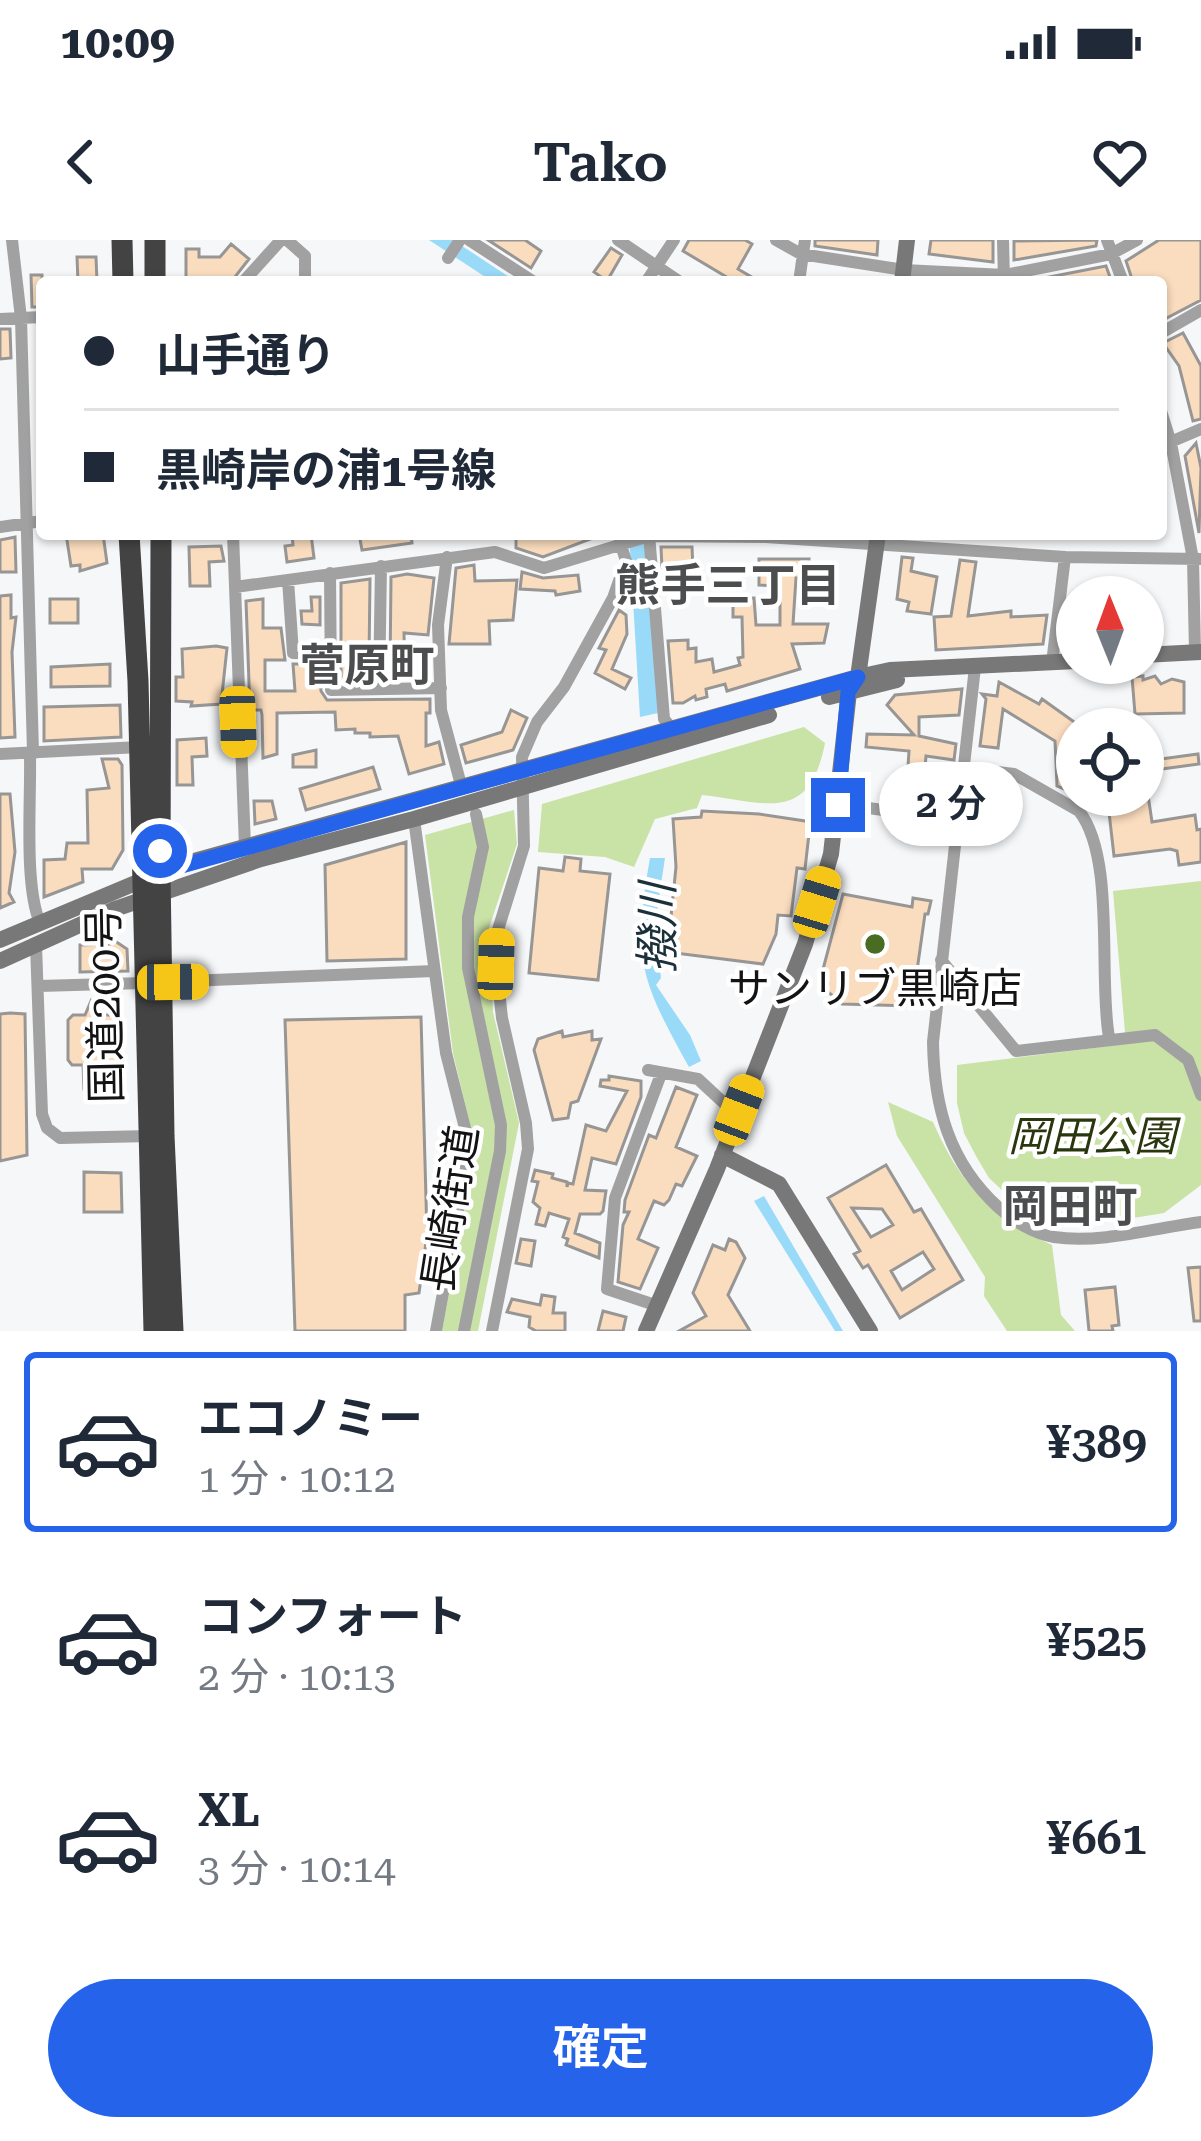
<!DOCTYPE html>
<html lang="ja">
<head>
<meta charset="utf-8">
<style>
  :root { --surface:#fff; --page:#f2f2f3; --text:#1f2937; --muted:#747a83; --line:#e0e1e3; --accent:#2563eb }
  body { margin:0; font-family:"Roboto Serif","Noto Sans JP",serif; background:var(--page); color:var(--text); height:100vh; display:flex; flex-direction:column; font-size:45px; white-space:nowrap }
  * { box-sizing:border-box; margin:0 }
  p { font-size:39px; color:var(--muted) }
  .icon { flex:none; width:66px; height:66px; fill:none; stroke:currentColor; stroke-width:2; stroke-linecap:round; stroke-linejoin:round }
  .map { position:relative; height:1091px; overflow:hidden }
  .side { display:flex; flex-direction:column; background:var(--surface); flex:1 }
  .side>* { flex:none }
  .hud { position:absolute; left:36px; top:36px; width:1131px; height:264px; border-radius:12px; box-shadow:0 3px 9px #0004; display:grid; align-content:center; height:264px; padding:0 48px; background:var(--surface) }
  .needle { width:78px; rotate:359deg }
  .buttons { position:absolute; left:1056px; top:336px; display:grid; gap:24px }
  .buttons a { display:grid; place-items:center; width:108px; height:108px; border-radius:50%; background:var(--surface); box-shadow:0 3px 9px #0004; font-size:60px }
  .end { position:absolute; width:54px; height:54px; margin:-27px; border:15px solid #2563eb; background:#fff; box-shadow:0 0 0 6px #fff }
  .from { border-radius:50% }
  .bubble { position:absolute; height:84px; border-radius:42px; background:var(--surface); box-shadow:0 3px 9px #0004; font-size:39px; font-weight:600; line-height:84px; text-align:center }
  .car { position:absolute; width:36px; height:72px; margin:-36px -18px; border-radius:15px; box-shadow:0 0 9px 3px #0007; background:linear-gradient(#f5c518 24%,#345 0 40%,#f5c518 0 76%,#345 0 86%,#f5c518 0) }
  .hud b { display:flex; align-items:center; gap:42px; height:114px; font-size:45px }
  .hud b+b { border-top:3px solid var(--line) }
  .hud i { width:30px; height:30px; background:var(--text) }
  ul { padding:21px 0 0; list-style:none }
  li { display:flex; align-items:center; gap:36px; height:180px; margin:0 24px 18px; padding:0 24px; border:6px solid transparent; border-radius:12px }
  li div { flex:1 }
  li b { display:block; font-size:45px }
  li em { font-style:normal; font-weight:600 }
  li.active { border-color:var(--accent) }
  li>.icon { width:108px; height:108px; stroke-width:1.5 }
  .button { display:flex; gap:24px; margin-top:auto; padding:24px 48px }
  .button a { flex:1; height:138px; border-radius:72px; background:var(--accent); color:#fff; font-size:48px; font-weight:600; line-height:138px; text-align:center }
  .status { display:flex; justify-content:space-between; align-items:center; height:84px; padding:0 60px; background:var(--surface); direction:ltr }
  .status svg { height:33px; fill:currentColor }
  header { display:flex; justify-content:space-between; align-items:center; height:156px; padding:0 48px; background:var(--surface); font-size:54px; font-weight:600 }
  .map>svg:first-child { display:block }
  .green { fill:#c9e2a5 }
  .water { fill:#9adaf9 }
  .building { fill:#fadcbe; stroke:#979695; stroke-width:3; fill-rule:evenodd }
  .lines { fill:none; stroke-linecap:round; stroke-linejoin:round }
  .street { stroke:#a2a1a2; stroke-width:12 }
  .secondary { stroke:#797879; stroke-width:16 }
  .highway { stroke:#444344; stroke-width:21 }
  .route { stroke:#2563eb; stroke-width:15 }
  .poi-dot { fill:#4a6b22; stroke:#fff; stroke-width:4.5 }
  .labels { text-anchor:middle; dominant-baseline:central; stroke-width:9; stroke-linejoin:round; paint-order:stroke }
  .poi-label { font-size:42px; fill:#131314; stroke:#fff }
  .street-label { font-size:42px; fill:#131314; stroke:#fff }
  .park-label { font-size:42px; font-style:italic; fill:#29370f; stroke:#fff }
  .neighbourhood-label { font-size:45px; font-weight:bold; fill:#4c4d4e; stroke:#fff }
  .water-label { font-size:45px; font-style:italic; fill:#1b303a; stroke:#fff }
</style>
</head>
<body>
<div class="status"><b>10:09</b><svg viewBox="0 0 49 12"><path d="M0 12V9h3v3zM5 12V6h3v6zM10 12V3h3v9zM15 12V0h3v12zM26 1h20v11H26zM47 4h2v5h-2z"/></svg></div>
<header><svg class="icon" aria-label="back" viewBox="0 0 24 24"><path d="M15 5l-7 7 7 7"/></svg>Tako<svg class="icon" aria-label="heart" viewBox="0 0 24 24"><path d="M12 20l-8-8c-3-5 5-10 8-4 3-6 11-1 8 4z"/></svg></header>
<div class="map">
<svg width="1201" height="1091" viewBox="0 0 1201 1091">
  <rect width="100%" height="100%" fill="#f5f7f9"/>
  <!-- green -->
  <path class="green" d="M804,487l21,16c-16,82 -59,59 -123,52l-5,13 -42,11 -21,48 -29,-10 -67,-5 4,-48z
    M514,570l3,34 -28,84 4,84 26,111 -41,208h-36l34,-181 -23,-97 -28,-218z
    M1201,641v304l-37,28 -62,10 -58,-1 -17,-9 -38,-35 -13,-22 -12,-23 -7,-30v-38l169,-21 -13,-153z
    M888,862l45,20c27,62 58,95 119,123l9,70 14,16h-68l-23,-35 1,-19 -88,-141z"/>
  <!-- water -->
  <path class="water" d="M429,0h24l64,42h-24z
    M629,294h17l12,179 -18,4z
    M650,618h15l-10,66 6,54 -5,7 34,50 11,26 -12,6c-49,-88 -57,-108 -39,-209z
    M764,956l79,135h-8l-81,-130z"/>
  <!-- building -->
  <path class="building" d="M488,0h37l16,11 -10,17z
    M689,0h56l7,4 -14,25 22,13h-25l-52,-31z
    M815,0h63l-1,15 -62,-9z
    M931,0h62v22l-64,-8z
    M1097,0l-1,6 -82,14v-19z
    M1159,0h42v60l-40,21v-39h-28l-7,-21z
    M231,4l18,15 -18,23h-45v-33h13v8h21z
    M611,8l11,7 -15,26 -13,-9z
    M77,17h19l1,25h-19z
    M1106,26l5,14 -5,2h-56l-6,-4z
    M31,35h11v32h-10z
    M0,89h10l1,29 -11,1z
    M1183,93l18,33v53l-8,2 -14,-55 -16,-23z
    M1196,203l5,25 -2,65 -14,-77z
    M66,294h37l4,29 -27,8v-6l-9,1z
    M292,294h19l3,24 -27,4 -2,-16 8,-1z
    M359,294h52l1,9 -50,7z
    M516,294h77v4l-50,19 -27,-9z
    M15,297l1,35h-16v-32z
    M221,306l3,15 -15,1 1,24h-20l-1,-39z
    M661,307h31l1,22 -31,-1z
    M902,317l11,1 -2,13 26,6 -6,37 -24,-3 2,-9 -12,-3z
    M759,319h50l-1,19h-12l-3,46h35l-4,19 -32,1 8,25 -73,22 -2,-7 -19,5 1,8 -11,3 -1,-4 -12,7h-10l-5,-62 20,-1v9l8,-1v14l16,-3 2,13 26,-7 -2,-7 5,-1 -1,-40h-9v-19h21l2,27h24v-39l-21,-1z
    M960,320l16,2 -8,54 43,-5v6l36,-2 -4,29 -107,6 -2,-33 17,-1z
    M474,325l1,16 42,-1 -4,40 -24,1 1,23h-41l7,-76z
    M522,332l21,6 35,-3 2,16 -24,4 -1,-4 -35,-2z
    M407,334l27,4 -6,57 -24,-2 1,45h-10l-1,-7h-4l1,-94z
    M370,339l-1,81h-14l1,19h-15v-96z
    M11,355v23l5,-1 -4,35 3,85 -15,1v-142z
    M311,357h9v28l-18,-1 -1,-13h11z
    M50,359h28v24h-28z
    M263,359v29h18l4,32h-20v31h30l-2,-27h27l1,27 6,9 103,-1v14h-4v33l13,-4 5,22 -35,10 -11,-38 -28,1v-4h-15v-4l-19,1 -1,-18 -58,1v41l-14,4 -1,-43 -1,-5h-11l-4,-109z
    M619,370l7,5 1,19 -15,35 19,9 -6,11 -30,-16 11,-23 -7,-2z
    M1069,373h8v29h-12z
    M216,406l11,2 -6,56 -30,2 1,-4 -16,-1v-24h7l-1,-28z
    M110,424v22l-59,1v-20z
    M1143,436v4l12,-4 6,8 11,-5 12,3v31l-49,1 -3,-37z
    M999,442l40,22 3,-5 35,25v13l-7,11 1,44 -14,-6 -2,-45 -52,-32 -5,39 -18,-2 6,-47 -4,-5 15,2z
    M962,449l-3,26 -40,2v19l37,8 -2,16 -28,-4 -2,24 24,2 -2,20 -45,-5 1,-16 5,1 2,-31 -43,-4 1,-13 47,1 -27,-30 8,-10z
    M120,465l1,32 -77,4v-34z
    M511,470l16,8 -14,32 -47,13 -5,-18 41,-13z
    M206,498l1,18 -15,1 1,28h-16v-45z
    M316,510v17h-23v-12z
    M1198,514l1,10 -52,7 -1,-10z
    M102,519h16l4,6 1,85 -11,19h-30l1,13 -39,15v-37l21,-1 2,-16h21l-1,-53 22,-2z
    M373,527l7,22 -74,21 -6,-21z
    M0,554h10l5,58 -6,41 5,9 -14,6z
    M1107,555h41l4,27 43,-7 2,15 4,-1v33l-22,3 -2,-14 -7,-2 -56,7z
    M254,561h18l4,18 -21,5z
    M702,571l57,3 46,7 5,4 -5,44 -8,-1 -6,48 -13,-1 -2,19 -13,30 -88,-11 3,-17h-9l7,-69 -3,-48 28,-2z
    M406,602v117l-79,2 -2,-96z
    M565,617l16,2 -1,12 30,3 -12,106 -69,-7 10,-105 24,3z
    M843,654l69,13 1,-9 18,3 -3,13h-3l-13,92 -70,-2 -15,-13 1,-8 -6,-10z
    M109,697l18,12 1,22 -48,1v-27l29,-1z
    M91,761l9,14h16l2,47 -5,2 1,12 -9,1v11l-21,1 -1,-24h-11l-4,-5v-40l5,-5h12z
    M10,773l15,1 2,141 -27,6v-147z
    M421,777l6,218 -8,58 -14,2v36h-110l-10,-311z
    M562,791l1,6 29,-6v9l9,-1 -23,62 -7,2 -3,15 -15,2 -19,-70 4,-11z
    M609,836l32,5v16l-25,67 -24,-6 -7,32 21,1 -3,20 -3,3h-20l-5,19 25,10 -1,15 -33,-13 2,-6 -5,-2 6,-18 -20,-6 -4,13 -9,-2 4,-16 -7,-6 5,-20 -6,-1 3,-11 18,4 -1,4 15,4v5l1,-4 5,1 13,-59 20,6 21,-40 -27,-5 1,-6h8z
    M676,847l21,8 -21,52 21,9 -15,30 -6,-2 -7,16 -5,5 -10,-4 -16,38 20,9 -18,41 -22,-7 5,-57 6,-13h-5l1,-12 24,-65 7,3z
    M886,925l28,47 7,-3 42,71 -63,38 -32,-53 -5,3 -9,-14 6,-3 -32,-53zM852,968l30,1 11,16 -22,12zM923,1012l11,17 -32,21 -11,-19z
    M84,932l37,1 1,39h-38z
    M521,999l14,2 -4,25 -15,-3z
    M729,999l7,3 9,16 -17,37 22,36h-71l27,-15 -13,-23 20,-48 12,5z
    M1201,1027v54h-7l-6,-53z
    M1115,1047l4,38 -7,1 1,5h-24l-4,-41z
    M542,1055l13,2 -2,16h12v18h-29l-7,-4 1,-10 -23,-5 5,-13 28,6z
    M603,1071l23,6 -3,14h-25z"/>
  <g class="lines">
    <!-- street -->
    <path class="street" d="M12,0l9,78 12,434 -3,6c1,44 -6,127 10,165
      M287,0l18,16v26
      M469,0l65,42
      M618,0l62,42
      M776,0l25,14 103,16 101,5 106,-21 26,-14
      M1003,0l1,41
      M1107,0l16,42
      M448,18l12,-18
      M243,42l38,-42
      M646,42l28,-42
      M799,42l6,-42
      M0,79l42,-2
      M1161,93l40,-23
      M1161,171l10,32 22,116 2,93
      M1161,206l40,-17
      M0,287l42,-6
      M233,294l12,313
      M649,294l15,185 9,11
      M447,317l-9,68 3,85 20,75
      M330,333l1,117 110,-2
      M288,340l5,73 38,1
      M235,347l260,-35 49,16 105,-32 117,1 299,20 136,2
      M1052,423l13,-106
      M975,427l-42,375c1,65 16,120 65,165 15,14 36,27 56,30 46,7 101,-9 147,-15
      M379,449l2,-123
      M0,514l140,-7
      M963,528l51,6 65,37c37,47 19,166 30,226
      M839,564l117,16
      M414,579l32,234 21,83 -1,32 -30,163
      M36,705l6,169 5,14 13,10 91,-2
      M941,720l75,91 139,-16 33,25 13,35
      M163,742l271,-11
      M39,746l105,-3
      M648,830l50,9 27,25 14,6
      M655,1065l-48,-16 8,-91 46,-124
      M464,1091l36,-180 1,-26 -33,-157v-51l15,-70 -7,-33
      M492,1091l36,-182 -2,-26 -24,-105 -6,-54 1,-31 27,-87 -2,-89 15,-35 27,-35 49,-89 13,-37 -6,-19"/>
    <!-- secondary -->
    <path class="secondary" d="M902,42l5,-42
      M1143,415l58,-3
      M829,457l68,-17
      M0,700l176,-74 682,-189 32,-7 187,-9
      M0,721l115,-52 146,-50 153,-40 355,-104
      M722,915l57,29 91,147
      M646,1091l71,-162 88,-225 26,-90 18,-162 9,-15 20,-143"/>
    <!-- highway -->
    <path class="highway" d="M122,0l1,42
      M155,0v42
      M129,294l9,147 16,650
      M161,294l-1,338 4,264 9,195"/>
  </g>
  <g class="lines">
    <!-- route -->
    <path class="route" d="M160,611v21l698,-195 -10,15 -10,113"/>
  </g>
  <!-- markers -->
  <circle class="poi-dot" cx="875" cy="704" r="12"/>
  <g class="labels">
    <!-- poi labels -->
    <g class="poi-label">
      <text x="875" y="748">サンリブ黒崎店</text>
    </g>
    <!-- street labels -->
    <g class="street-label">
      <text transform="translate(105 765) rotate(-91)">国道200号</text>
      <text transform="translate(450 969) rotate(-81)">長崎街道</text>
    </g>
    <!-- park labels -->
    <g class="park-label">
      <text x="1092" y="896">岡田公園</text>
    </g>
    <!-- neighbourhood labels -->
    <g class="neighbourhood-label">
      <text x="728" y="345">熊手三丁目</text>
      <text x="367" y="425">菅原町</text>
      <text x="1070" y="966">岡田町</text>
    </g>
    <!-- water labels -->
    <g class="water-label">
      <text transform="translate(657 688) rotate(-90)">撥川</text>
    </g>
  </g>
</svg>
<div class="buttons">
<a><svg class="needle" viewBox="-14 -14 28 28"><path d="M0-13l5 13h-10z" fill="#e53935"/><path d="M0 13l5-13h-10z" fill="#747a83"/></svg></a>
<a><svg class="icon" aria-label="locate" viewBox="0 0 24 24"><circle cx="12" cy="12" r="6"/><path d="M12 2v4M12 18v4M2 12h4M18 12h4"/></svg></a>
</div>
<i class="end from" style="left:160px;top:611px"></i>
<i class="end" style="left:838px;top:565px"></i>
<div class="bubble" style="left:879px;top:522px;width:144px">2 分</div>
<i class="car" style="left:238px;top:482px;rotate:178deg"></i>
<i class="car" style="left:817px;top:662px;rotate:17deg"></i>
<i class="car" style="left:496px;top:724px;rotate:2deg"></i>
<i class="car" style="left:173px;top:742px;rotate:89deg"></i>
<i class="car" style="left:739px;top:870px;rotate:21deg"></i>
<div class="hud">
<b><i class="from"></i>山手通り</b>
<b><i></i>黒崎岸の浦1号線</b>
</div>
</div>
<section class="side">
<ul>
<li class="active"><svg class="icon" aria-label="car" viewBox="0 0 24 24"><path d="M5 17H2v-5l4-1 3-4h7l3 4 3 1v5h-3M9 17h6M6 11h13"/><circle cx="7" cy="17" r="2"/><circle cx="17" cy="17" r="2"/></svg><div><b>エコノミー</b><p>1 分 · 10:12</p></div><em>¥389</em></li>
<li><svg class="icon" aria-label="car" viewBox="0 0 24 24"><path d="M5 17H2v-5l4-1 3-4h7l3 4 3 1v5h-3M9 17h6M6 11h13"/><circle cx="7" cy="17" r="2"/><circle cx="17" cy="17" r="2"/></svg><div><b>コンフォート</b><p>2 分 · 10:13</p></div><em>¥525</em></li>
<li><svg class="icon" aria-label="car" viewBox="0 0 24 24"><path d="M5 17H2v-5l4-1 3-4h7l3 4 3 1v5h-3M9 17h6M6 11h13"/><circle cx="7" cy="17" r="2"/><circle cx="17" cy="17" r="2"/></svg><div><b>XL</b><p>3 分 · 10:14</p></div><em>¥661</em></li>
</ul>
<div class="button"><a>確定</a></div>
</section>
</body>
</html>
